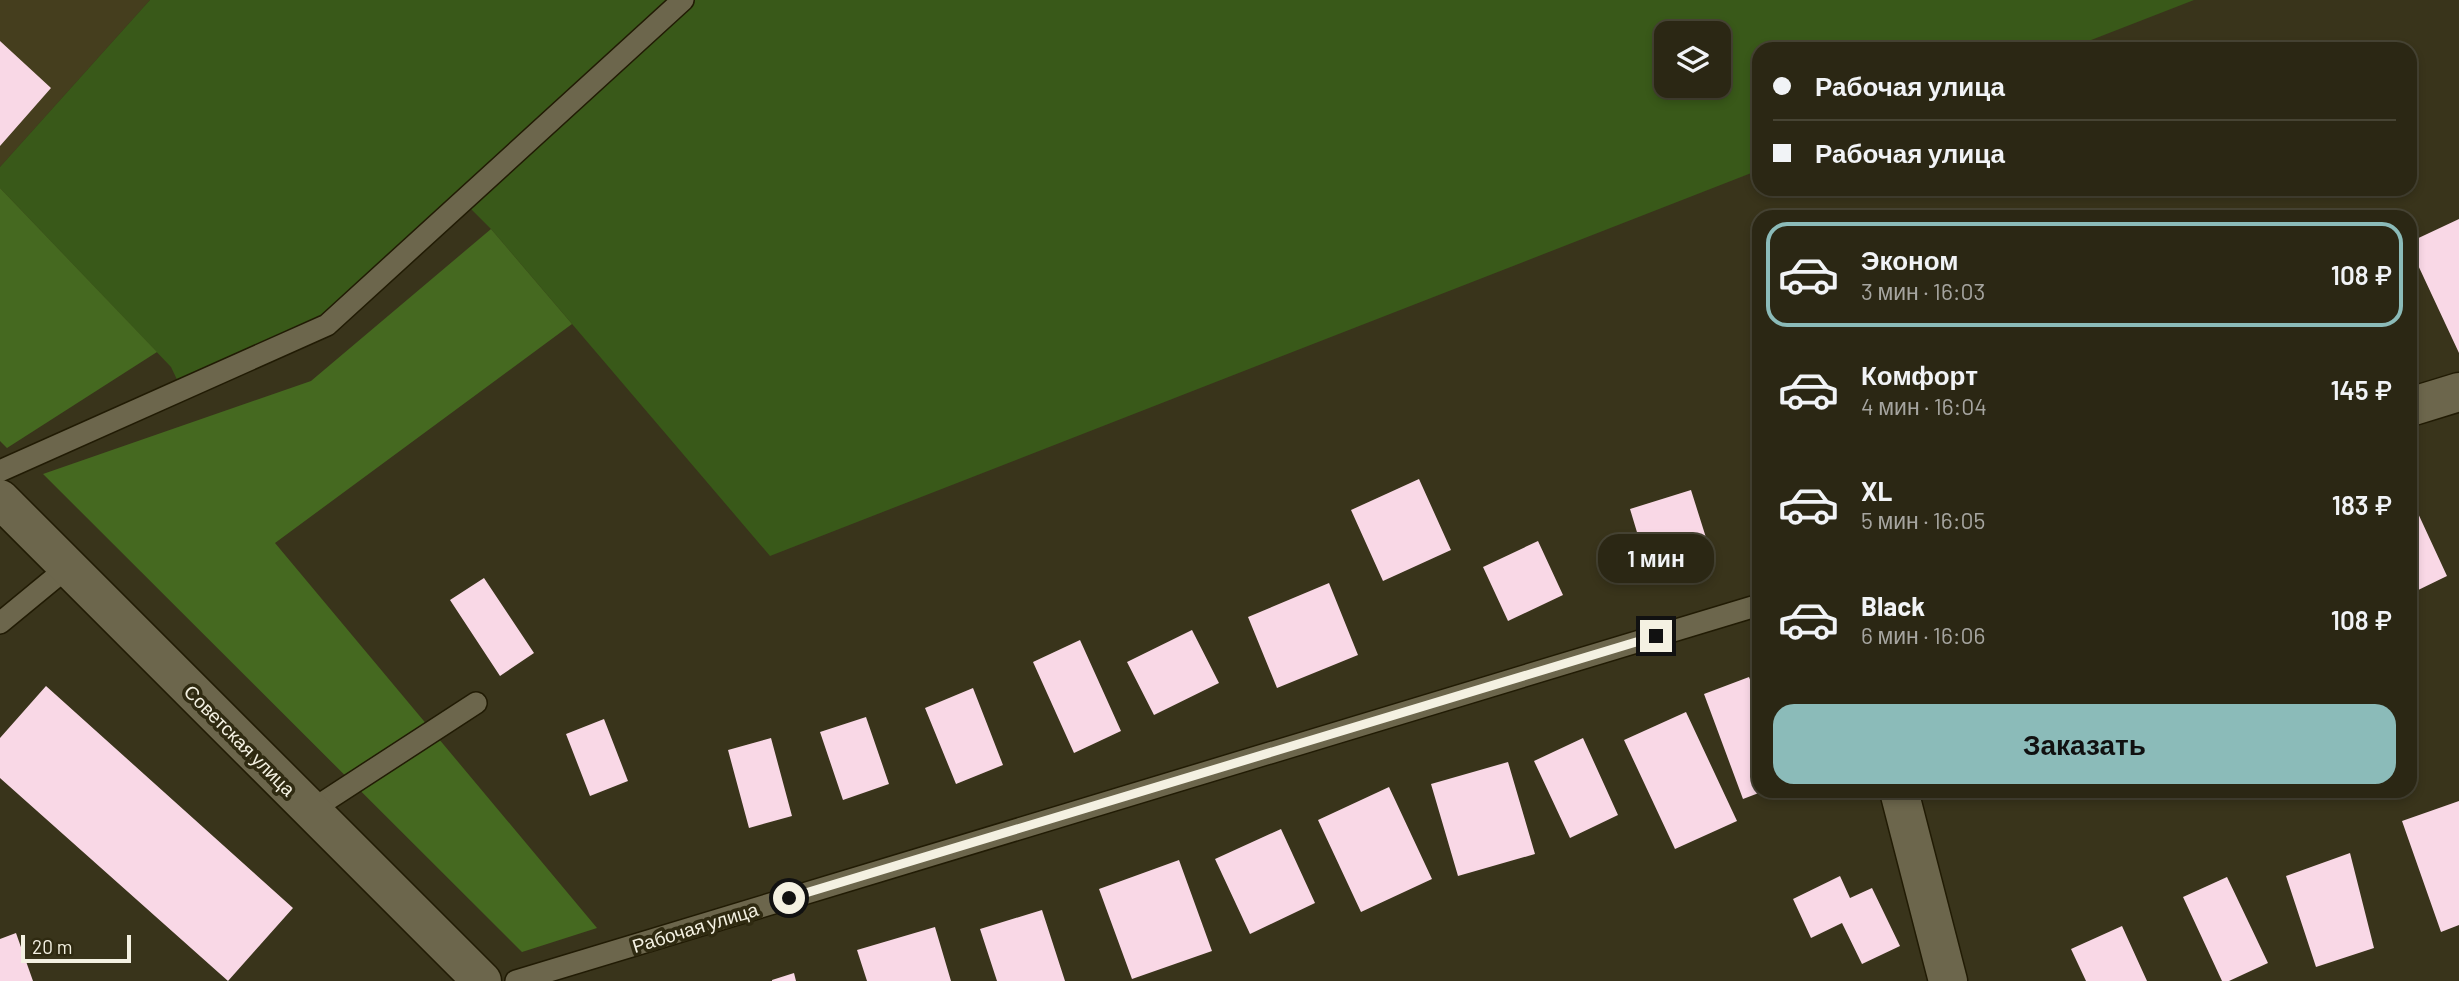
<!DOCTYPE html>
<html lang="ru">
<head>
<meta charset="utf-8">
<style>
  :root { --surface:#2b2714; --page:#332f1d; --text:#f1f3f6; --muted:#a6a5a0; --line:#474434; --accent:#8bbbb9 }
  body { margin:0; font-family:Barlow,sans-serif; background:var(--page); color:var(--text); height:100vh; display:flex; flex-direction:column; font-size:26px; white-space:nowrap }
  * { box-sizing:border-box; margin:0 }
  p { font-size:23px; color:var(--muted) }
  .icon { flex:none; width:38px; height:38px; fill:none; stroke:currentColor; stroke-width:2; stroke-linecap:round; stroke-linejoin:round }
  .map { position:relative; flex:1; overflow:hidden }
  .details { position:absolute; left:1752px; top:210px; width:665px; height:588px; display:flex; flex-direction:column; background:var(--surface); border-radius:21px; box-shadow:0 4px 10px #0003,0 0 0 2px var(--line) }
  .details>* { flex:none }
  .guide { position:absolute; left:1752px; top:42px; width:665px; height:154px; border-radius:21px; box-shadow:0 4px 10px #0003,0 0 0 2px var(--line); display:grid; align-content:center; height:154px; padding:0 21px; background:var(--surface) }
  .buttons { position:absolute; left:1654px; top:21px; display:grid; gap:14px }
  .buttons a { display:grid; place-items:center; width:77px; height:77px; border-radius:14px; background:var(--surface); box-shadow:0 4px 10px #0003,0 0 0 2px var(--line); font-size:35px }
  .scale { position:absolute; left:21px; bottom:18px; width:110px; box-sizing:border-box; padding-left:7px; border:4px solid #f4f1e2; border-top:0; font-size:19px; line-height:24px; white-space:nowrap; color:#f4f1e2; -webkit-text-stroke:5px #2f2a11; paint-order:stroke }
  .end { position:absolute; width:32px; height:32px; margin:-16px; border:9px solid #f4f1e2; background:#111; box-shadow:0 0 0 4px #111 }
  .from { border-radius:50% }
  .bubble { position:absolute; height:49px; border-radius:21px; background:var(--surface); box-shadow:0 4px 10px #0003,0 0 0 2px var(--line); font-size:23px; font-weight:600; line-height:49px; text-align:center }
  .guide b { display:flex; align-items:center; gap:24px; height:66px; font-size:26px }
  .guide b+b { border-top:2px solid var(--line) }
  .guide i { width:18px; height:18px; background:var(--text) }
  ul { padding:12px 0 0; list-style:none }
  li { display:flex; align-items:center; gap:21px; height:105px; margin:0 14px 10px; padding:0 7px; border:4px solid transparent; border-radius:21px }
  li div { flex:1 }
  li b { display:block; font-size:26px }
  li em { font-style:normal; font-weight:600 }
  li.current { border-color:var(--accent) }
  li>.icon { width:63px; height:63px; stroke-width:1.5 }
  .cta { display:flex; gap:14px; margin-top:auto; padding:14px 21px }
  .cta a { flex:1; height:80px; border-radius:21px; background:var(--accent); color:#111; font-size:28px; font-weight:600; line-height:80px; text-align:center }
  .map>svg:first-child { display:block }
  .built { fill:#453e1e }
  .green { fill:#395919; fill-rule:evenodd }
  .forest { fill:#456920 }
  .building { fill:#f9d8e6 }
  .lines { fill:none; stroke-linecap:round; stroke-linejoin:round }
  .lane-casing { stroke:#211b04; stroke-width:24 }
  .street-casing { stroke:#211b04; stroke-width:41 }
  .secondary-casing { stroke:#211b04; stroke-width:41 }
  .lane { stroke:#6c664c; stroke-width:21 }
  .street { stroke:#6c664c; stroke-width:38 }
  .secondary { stroke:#6c664c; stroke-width:38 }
  .route { stroke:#f4f1e2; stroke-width:9 }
  .labels { text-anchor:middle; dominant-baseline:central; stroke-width:7; stroke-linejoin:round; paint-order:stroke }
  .street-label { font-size:19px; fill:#f4f1e2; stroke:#2f2a11 }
</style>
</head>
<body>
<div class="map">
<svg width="2459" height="981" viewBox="0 0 2459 981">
  <rect width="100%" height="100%" fill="#39341b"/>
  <!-- built -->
  <path class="built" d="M0,0h150l-150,167z"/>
  <!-- green -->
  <path class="green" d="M150,0h2044l-126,49h-309v121l-989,386 -279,-327 -27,-27 -137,123 -145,65 -11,-23 -171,-179v-21zM1666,33h52v53h-52z"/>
  <!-- forest -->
  <path class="forest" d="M0,188l157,164 -150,96 -7,-7z
    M491,229l81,95 -297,219 322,385 -75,24 -479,-478 268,-93z"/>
  <!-- building -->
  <path class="building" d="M0,41l51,47 -51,58z
    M2459,219v134l-49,-105v-6z
    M1419,479l32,71 -68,31 -32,-71z
    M1691,490l23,73 -62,19 -22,-73z
    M2410,496l37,80 -37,18z
    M1538,541l25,54 -55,26 -25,-54z
    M484,578l50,75 -34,23 -50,-76z
    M1329,583l29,72 -81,33 -29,-71z
    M1192,630l27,53 -65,32 -27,-53z
    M1080,640l41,91 -47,22 -41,-91z
    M1749,677l10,26v88h5l-21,8 -39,-105z
    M46,686l247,222 -65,73 -228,-203v-40z
    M973,688l30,77 -47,19 -31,-76z
    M1686,712l51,109 -62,28 -51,-109z
    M866,717l23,67 -46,16 -23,-68z
    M604,719l24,62 -38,15 -24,-62z
    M771,738l21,78 -43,12 -21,-78z
    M1583,738l35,77 -48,23 -36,-77z
    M1508,762l27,92 -77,22 -27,-92z
    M1389,787l43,92 -71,33 -43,-92z
    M2459,801v124l-18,7 -39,-111z
    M1281,829l34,74 -65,31 -35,-75z
    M2350,853l24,95 -58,19 -30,-91z
    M1179,860l33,91 -80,28 -33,-90z
    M1840,876l10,22 22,-10 28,58 -38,18 -20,-41 -31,15 -18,-39z
    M2227,877l41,86 -39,18h-7l-39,-84z
    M1042,910l23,71h-68l-17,-52z
    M2122,926l25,55h-61l-15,-32z
    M935,927l16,54h-84l-10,-31z
    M16,933l17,48h-33v-42z
    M794,973l2,8h-24v-1z"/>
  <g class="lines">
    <!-- lane casing -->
    <g class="lane-casing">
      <path id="lane" d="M0,471l327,-146 356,-325
        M0,623l68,-56
        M310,811l166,-108
        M516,981l1243,-376"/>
    </g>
    <!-- street casing -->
    <g class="street-casing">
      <path id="street" d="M2410,407l49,-15
        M1899,791l49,190"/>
    </g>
    <!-- secondary casing -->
    <g class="secondary-casing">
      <path id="secondary" d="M0,499l482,482"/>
    </g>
    <!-- lane -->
    <use href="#lane" class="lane"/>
    <!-- street -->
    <use href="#street" class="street"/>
    <!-- secondary -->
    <use href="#secondary" class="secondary"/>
  </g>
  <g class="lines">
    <!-- route -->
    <path class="route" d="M789,898l867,-262"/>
  </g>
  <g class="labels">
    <!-- street labels -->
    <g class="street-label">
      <text transform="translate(240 740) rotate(45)">Советская улица</text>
      <text transform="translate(695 927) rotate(-17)">Рабочая улица</text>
    </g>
  </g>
</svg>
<div class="buttons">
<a><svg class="icon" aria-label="layers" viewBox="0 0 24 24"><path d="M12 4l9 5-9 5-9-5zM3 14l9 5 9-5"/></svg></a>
</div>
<div class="scale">20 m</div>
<i class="end from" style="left:789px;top:898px"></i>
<i class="end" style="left:1656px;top:636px"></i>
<div class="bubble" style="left:1598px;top:534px;width:116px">1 мин</div>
<div class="guide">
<b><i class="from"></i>Рабочая улица</b>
<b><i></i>Рабочая улица</b>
</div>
<section class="details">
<ul>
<li class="current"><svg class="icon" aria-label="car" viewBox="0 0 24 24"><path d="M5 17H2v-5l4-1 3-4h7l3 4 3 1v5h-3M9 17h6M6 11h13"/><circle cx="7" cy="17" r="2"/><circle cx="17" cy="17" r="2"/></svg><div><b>Эконом</b><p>3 мин · 16:03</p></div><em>108 ₽</em></li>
<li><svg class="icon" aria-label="car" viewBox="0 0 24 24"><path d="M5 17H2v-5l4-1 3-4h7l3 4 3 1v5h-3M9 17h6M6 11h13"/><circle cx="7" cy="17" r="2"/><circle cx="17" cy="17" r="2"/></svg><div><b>Комфорт</b><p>4 мин · 16:04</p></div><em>145 ₽</em></li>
<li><svg class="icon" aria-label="car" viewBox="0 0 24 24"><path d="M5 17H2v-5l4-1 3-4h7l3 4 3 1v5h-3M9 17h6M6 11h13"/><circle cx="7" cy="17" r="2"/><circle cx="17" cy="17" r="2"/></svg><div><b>XL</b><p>5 мин · 16:05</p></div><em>183 ₽</em></li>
<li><svg class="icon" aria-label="car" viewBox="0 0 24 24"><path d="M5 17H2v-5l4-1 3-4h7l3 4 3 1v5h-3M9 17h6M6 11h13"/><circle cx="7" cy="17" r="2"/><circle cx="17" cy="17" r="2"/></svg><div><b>Black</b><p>6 мин · 16:06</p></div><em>108 ₽</em></li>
</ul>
<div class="cta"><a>Заказать</a></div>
</section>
</div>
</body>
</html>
